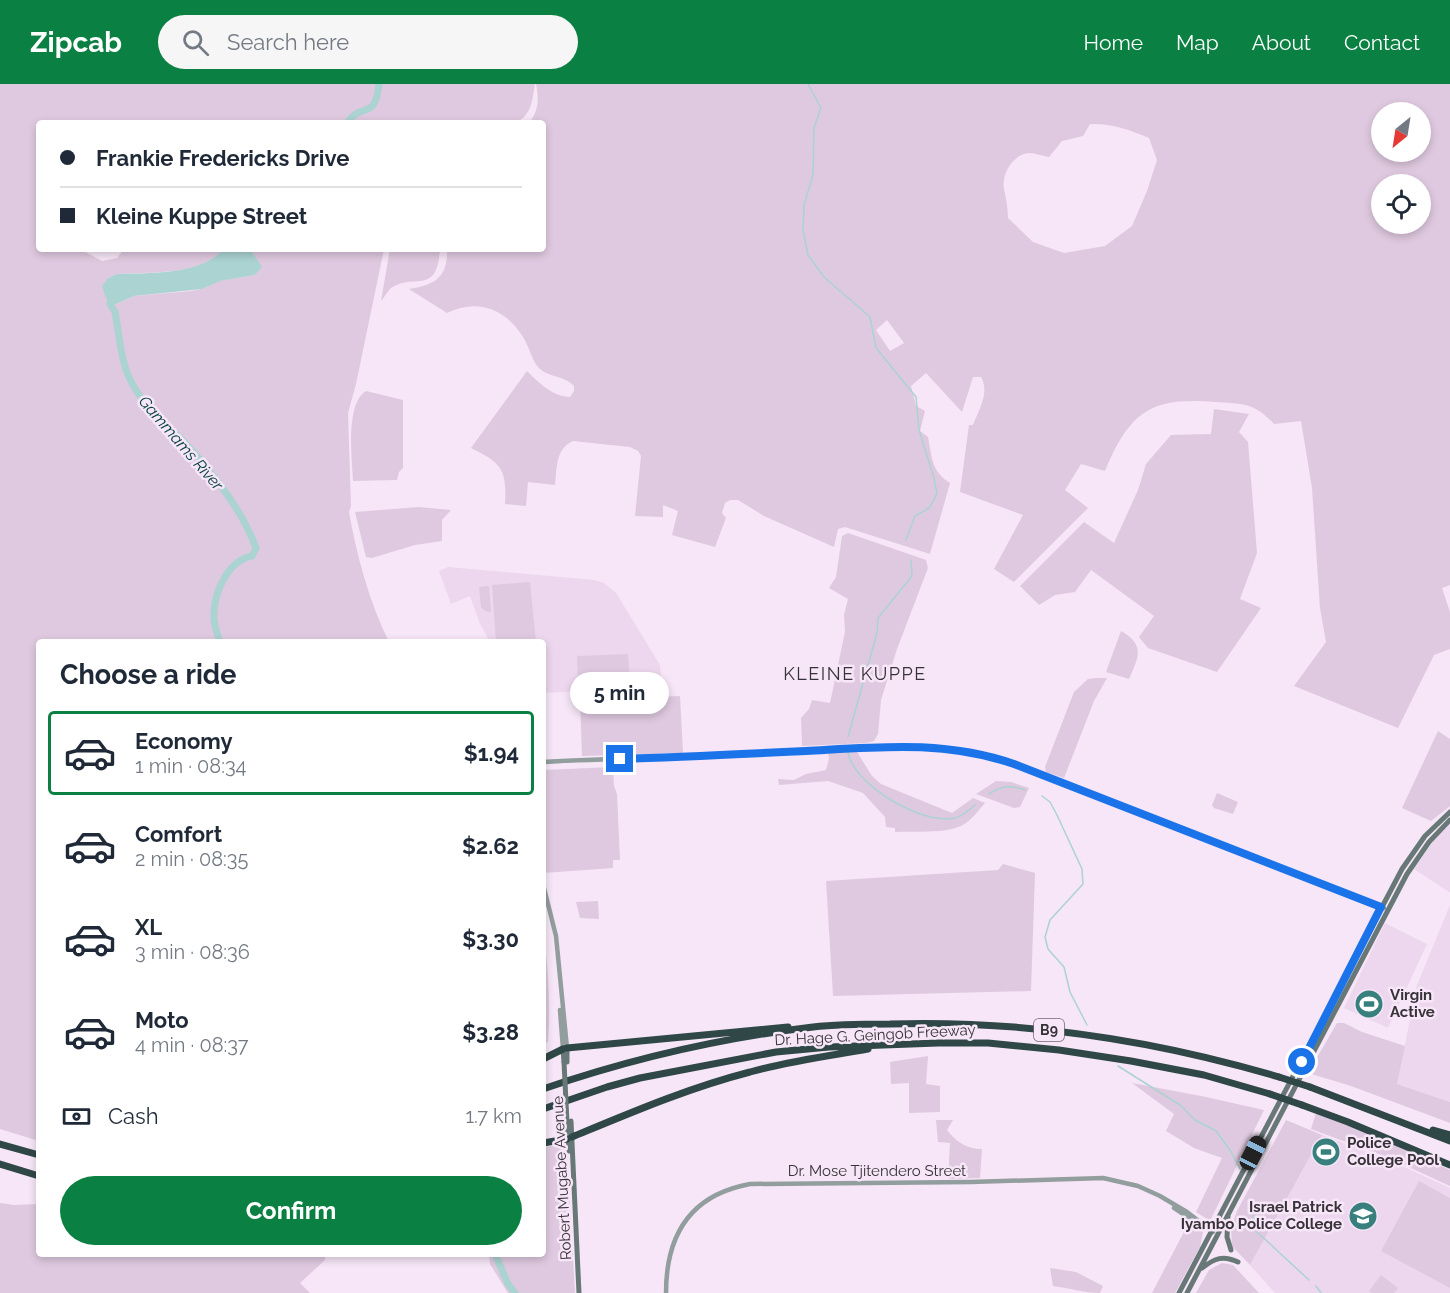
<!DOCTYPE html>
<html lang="en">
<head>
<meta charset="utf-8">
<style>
  :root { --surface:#fff; --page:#f6f6f7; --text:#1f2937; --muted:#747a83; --line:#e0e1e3; --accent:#0b8043 }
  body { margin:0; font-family:Raleway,sans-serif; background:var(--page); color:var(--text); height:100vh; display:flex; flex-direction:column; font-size:22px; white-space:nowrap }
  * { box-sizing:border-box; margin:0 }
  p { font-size:20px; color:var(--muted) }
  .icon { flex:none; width:33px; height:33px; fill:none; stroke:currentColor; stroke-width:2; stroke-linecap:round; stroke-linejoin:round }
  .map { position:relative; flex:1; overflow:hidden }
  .sheet { position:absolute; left:36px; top:555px; width:510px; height:618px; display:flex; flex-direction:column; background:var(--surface); border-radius:6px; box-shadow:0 3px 9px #0003 }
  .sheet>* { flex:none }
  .banner { position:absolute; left:36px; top:36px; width:510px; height:132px; border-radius:6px; box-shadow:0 3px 9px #0003; display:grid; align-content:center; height:132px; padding:0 24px; background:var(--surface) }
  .needle { width:39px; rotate:210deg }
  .buttons { position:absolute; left:1371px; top:18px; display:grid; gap:12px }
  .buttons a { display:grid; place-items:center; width:60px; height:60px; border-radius:50%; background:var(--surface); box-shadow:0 3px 9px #0003; font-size:30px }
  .end { position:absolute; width:27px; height:27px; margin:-14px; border:8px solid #1a73e8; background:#fff; box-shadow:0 0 0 3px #fff }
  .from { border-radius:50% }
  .bubble { position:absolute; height:42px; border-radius:21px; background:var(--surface); box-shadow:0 3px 9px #0003; font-size:20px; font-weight:700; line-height:42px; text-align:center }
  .car { position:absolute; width:18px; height:36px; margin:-18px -9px; border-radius:8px; box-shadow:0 0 4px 2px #0007; background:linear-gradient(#222 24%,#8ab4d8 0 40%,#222 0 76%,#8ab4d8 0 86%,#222 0) }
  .banner b { display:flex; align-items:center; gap:21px; height:57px; font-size:22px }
  .banner b+b { border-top:2px solid var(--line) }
  .banner i { width:15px; height:15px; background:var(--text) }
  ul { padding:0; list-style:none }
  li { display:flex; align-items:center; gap:18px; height:84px; margin:0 12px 9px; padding:0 12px; border:3px solid transparent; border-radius:6px }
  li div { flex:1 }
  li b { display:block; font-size:22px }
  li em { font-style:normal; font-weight:700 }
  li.current { border-color:var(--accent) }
  li>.icon { width:54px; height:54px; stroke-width:1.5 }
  h2 { padding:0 24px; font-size:27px; line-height:72px }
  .pay { display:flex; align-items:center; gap:15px; height:66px; padding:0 24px; font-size:22px }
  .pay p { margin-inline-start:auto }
  .button { display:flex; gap:12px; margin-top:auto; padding:12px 24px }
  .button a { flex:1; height:69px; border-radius:36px; background:var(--accent); color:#fff; font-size:24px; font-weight:700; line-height:69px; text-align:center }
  header { display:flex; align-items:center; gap:36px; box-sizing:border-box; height:84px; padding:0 30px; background:var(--accent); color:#fff }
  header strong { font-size:28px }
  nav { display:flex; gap:33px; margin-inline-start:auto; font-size:21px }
  .search { width:420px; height:54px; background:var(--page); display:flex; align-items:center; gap:15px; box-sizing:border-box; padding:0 21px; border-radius:33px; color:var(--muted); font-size:22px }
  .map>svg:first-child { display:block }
  .built { fill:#ecd7ee }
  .green { fill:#dfc9e0; fill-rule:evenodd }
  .water { fill:#abd3d1 }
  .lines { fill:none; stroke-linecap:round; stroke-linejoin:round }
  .stream { stroke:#abd3d1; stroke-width:1.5 }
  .river { stroke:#abd3d1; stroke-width:7 }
  .tertiary { stroke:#929d9d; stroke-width:4.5 }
  .secondary { stroke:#677877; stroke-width:5 }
  .motorway { stroke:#2f4746; stroke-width:7 }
  .secondary-bridge { stroke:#677877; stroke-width:5 }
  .motorway-bridge { stroke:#2f4746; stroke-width:7 }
  .route { stroke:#1a73e8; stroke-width:8 }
  .labels { text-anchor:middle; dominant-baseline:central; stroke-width:5; stroke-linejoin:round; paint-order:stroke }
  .shield { fill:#f6e6f7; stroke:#706771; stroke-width:1.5 }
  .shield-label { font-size:14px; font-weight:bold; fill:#373138 }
  .poi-label { font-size:15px; font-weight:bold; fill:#373138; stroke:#f6e6f7; text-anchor:start }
  .street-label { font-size:15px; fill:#373138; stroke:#f6e6f7 }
  .water-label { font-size:16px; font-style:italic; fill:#00403f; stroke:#f6e6f7 }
  .quarter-label { font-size:18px; letter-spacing:1.5px; fill:#373138; stroke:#f6e6f7 }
</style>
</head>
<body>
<header>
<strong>Zipcab</strong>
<div class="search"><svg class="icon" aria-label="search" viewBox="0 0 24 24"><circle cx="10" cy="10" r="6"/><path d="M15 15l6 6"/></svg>Search here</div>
<nav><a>Home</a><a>Map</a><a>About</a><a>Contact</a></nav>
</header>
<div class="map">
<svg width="1450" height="1209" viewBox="0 0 1450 1209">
  <rect width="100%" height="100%" fill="#f6e6f7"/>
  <!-- built -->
  <path class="built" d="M448,483l146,13 10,3 12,10 44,72 2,21 -119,7v-51h-53l-10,-18 -10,-28 -19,8 -12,-33z
    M1450,740v68h-1l-35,-23 18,-26z
    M1450,821v197l-53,-18 20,-99z
    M1385,839l42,21 -39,84 -44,-20z
    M1322,1051l67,25 61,28v105h-175l-25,-28z"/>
  <!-- green -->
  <path class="green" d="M0,0h535c-3,17 -3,31 -20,39h-476v126h41l22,12 15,-3 7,-9h99c-20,27 -75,23 -106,25l-9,4 -5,8 13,18 18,-8 57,-5 11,-2 17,-8 36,-6 6,-8 -11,-18h134l-28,135 -8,29 3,93 -2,6c8,45 20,89 40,130h-350v499l-39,-12z
    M536,0h914v501l-8,3 8,24v37l-16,6 -36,73 -104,-42 32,-44 -6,-34 -8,-120 -11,-67 -27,3c-20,-22 -31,-20 -59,-22 -64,-5 -85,9 -110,69l-24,-7 -16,26 23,18 -74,74 -20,-13 29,-54 -63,-23 9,-67h4c6,-16 17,-32 8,-48h-8l-11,35 -36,-39 -15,13 5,20 9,5 -5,20 8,6c4,20 3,34 22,46l-20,71 -85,-27 -7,2 -4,18 -70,-31 -26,-16h-8l-5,3 -3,10 4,5 -11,29 -43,-12 6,-24 -15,-6v12l-28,-1 6,-60 -3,-5 -8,-4 -57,-6c-18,8 -16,28 -18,44l-27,-3 -2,24 -21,-2c2,-34 -3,-41 -34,-56l56,-77c11,11 26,26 43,26l4,-6v-5c-10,-11 -26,-8 -36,-19 -7,-9 -9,-21 -15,-30 -17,-28 -46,-39 -76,-24l-38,-24c25,-4 39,-11 38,-40h96v-126h-14c10,-13 10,-23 7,-39zM1382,28h38v40h-38zM1090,40c22,-1 40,6 59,14l8,22 -10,31 -15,35 -27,20 -41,7 -31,-11 -25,-24c0,-10 -2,-19 -4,-29 -3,-15 9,-35 25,-36 6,0 14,3 20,4l13,-16 21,-5zM1382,100h38v40h-38zM887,236l17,23 -14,8 -14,-21z
    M390,165h50c-3,49 -27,22 -50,40 -3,3 -6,9 -9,12z
    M366,307l37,9v68l-4,4 -2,8 -44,1c-1,-22 -8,-77 13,-90z
    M1214,325l35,5 -10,18 9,10 9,111 -17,46 21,9 -44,64 -69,-24 -9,-11 15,-21 -63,-46 -16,22 -20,3 -16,10 -19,-19 64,-64 30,21 24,-53 8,-26 25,-29 40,-1z
    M419,423l32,3 -9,10v21l-27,4 -43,13 -6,-1 -11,-45z
    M848,449l78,27 2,8 -31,81 -16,51 -3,34 -4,7 -8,2 -64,3 -1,-28 8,-9 3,-9 18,3 15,-71 -1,-17 4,-16 -19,-11 7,-11 6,-41z
    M530,498l6,60h-40l-4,-57z
    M489,502l2,26h-3l-7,-4 -2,-21z
    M1121,547c25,14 17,27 8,48l-23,-7z
    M628,570l2,29 -52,3 -1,-30z
    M1096,594h11l-13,23 -30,77 -18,-6 -1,-5 29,-75 14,-13z
    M680,612l3,57 -101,3 -2,-56z
    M1438,647l12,8v67l-19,15 -29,-13z
    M828,668h29l15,24 9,8 71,29 21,-15 12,5c-7,8 -14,18 -24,23 -19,8 -46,5 -66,6v-4l-9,-1 -1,-10 -22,-24 -35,-12 -49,4 -1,-6 16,1 12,-6 20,-4 3,-11z
    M613,683l1,19 3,8 3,66h-7v8l-70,5v-103z
    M996,697l15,1 18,6 -9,19 -6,1 -38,-14z
    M1217,709l21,9 -5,12 -19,-6 -2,-3z
    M1003,780l32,9 -4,118 -198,5 -7,-115 172,-11z
    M598,817l1,18 -19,-1 -4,-16z
    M543,845c5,38 8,74 5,113l-5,2z
    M1337,939h7l18,9 43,14 -8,38 53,18v21l-99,-37 -43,-13z
    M928,972l-2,28 14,2v26l-31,1v-30l-18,1 -1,-22z
    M1132,999l74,14 58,13 -54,111 -14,-9 26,-54 -28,-10 -28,-17 8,-17z
    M1316,1029l33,11 101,46v16l-61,-28 -78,-29z
    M936,1036h17l-6,10c9,12 20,19 35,19l-2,29 -32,1 2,-36 -12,-1z
    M1286,1036l36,15 -72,130 -18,-19 -1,-18 6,-17z
    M559,1061l5,3 3,9 8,136h-67l-18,-29 -1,-10h54v-107z
    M1419,1097l31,17v90l-69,-37z
    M0,1119l14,2 25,-1v50h286v6l-25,23 10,10h-310z
    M1187,1136l16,12 -3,15 -25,46h-23l34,-65 -2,-7z
    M1222,1179l11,2 26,28h-63l13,-23z
    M1050,1184l26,4 27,14 -3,7c-17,0 -30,-5 -47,-7z
    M1381,1191l17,13 -4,5h-22l-3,-2z"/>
  <!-- water -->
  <path class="water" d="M223,165h27l12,18 -7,8 -35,6 -18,8 -68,7 -18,8h-6l-5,-8 -3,-10 6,-8 9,-4c31,-1 86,1 106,-25z
    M1322,1058l13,4 -5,17 -14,-5z"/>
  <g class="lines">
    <!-- stream -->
    <path class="stream" d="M808,0l13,24 -7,20 -1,47 -9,30 -1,25 5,25 16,22 46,40 6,31 40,49 3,33 15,48 3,16 -8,14 -14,8 -9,24
      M848,653l29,-104 1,-15 34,-42 -1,-16
      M848,669c7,33 74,72 107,65 8,-2 14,-8 20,-13
      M989,710c14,-9 21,-9 36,-4
      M1042,712l8,6 7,13 25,54 1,15 -33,36 -5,17 3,12 16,18 6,25 17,33
      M1118,982l62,39 15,15 21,11 14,19 10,19
      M1250,1121l7,27 52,48
      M1316,1202l5,7"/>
    <!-- river -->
    <path class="river" d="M347,39c15,-22 28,-1 32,-39
      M111,212l-1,8 5,8c4,20 5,44 13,63 11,27 36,46 56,67 28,30 58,67 72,106l-4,8c-25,5 -39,38 -38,62 0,8 4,17 6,24
      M495,1170l13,30 7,9"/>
    <!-- tertiary -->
    <path class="tertiary" d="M543,678c68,-4 136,-4 205,-8 88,-5 180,-19 266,10l370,144
      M543,800l13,52 11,112
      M560,926l3,39
      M1174,1124l28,19
      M666,1209c0,-58 24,-98 84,-109l221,-2 132,-4 35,8 22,10 27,16 26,20"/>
    <!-- secondary -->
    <path class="secondary" d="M564,978l-1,-13 4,-1v14
      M571,1037l8,172
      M567,1038l2,29
      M1228,1132l-1,21 4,13
      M1202,1184c13,-10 21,-13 36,-6
      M1179,1209l223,-424 23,-33 25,-24
      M1187,1209l220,-419 22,-32 21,-22"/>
    <!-- motorway -->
    <path class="motorway" d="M567,964l221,-21
      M543,975l20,-10
      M1310,1003l140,54
      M543,1005c87,-30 178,-51 270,-62 25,-3 51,-3 77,-3 134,-4 261,15 389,53
      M1302,1021l46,17 102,43
      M543,1025l64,-22 33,-9 136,-26 53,-5 109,-4h50l71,7 72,11 73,14 66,19
      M1433,1046l17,5
      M572,1053c58,-24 116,-49 178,-65 39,-11 78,-16 118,-23
      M543,1059l24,-4
      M0,1060l39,11
      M0,1080l39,12"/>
    <!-- secondary-bridge -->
    <path class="secondary-bridge" d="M564,978l3,60"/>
    <!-- motorway-bridge -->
    <path class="motorway-bridge" d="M1279,993l31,10
      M1270,1010l32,11"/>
  </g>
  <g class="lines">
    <!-- route -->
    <path class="route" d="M620,675c62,-2 124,-5 186,-8 73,-4 138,-11 208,13l367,143 -79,155"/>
  </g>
  <!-- icons -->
  <defs>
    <g id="stadium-disc" transform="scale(1.5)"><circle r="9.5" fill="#38807e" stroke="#f6e6f7"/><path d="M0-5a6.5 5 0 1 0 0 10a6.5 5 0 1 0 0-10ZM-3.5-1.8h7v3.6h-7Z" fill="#fff"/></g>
    <g id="university-disc" transform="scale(1.5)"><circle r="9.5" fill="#38807e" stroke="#f6e6f7"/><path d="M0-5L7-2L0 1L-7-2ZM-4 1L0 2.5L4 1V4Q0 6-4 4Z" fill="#fff"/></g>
  </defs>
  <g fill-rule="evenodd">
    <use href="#stadium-disc" x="1369" y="920"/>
    <use href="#stadium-disc" x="1326" y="1068"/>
    <use href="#university-disc" x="1363" y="1132"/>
  </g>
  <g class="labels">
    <!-- shield labels -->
    <rect class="shield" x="1034" y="935" width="30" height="22" rx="4.5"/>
    <g class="shield-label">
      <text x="1049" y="946">B9</text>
    </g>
    <!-- poi labels -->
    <g class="poi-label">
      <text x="1390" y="911">Virgin<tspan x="1390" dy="17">Active</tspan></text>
      <text x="1347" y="1059">Police<tspan x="1347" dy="17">College Pool</tspan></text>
      <text x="1342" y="1123" text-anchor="end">Israel Patrick<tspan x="1342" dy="17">Iyambo Police College</tspan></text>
    </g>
    <!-- street labels -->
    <g class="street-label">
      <text transform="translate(875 951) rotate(-3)">Dr. Hage G. Geingob Freeway</text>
      <text x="877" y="1087">Dr. Mose Tjitendero Street</text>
      <text transform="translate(562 1094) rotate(-93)">Robert Mugabe Avenue</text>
    </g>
    <!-- water labels -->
    <g class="water-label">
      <text transform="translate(181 359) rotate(49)">Gammams River</text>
    </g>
    <!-- quarter labels -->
    <g class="quarter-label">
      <text x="855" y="589">KLEINE KUPPE</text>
    </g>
  </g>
</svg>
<div class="buttons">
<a><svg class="needle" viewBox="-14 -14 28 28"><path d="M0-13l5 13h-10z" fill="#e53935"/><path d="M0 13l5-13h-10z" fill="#747a83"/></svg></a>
<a><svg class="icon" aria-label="locate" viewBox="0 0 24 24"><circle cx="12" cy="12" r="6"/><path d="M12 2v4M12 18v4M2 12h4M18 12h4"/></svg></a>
</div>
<i class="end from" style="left:1302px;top:978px"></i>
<i class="end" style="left:620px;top:675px"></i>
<div class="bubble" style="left:570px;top:588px;width:99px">5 min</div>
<i class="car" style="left:1253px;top:1069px;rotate:27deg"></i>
<div class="banner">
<b><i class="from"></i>Frankie Fredericks Drive</b>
<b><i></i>Kleine Kuppe Street</b>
</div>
<section class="sheet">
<h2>Choose a ride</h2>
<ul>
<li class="current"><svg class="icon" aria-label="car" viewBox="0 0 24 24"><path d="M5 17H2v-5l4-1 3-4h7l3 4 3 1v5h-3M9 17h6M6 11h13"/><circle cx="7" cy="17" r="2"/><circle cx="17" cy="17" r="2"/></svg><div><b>Economy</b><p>1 min · 08:34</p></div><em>$1.94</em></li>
<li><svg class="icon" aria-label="car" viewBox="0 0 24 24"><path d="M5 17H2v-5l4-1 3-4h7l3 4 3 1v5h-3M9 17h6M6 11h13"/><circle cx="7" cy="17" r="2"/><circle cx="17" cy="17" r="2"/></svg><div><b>Comfort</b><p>2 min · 08:35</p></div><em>$2.62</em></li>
<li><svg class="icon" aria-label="car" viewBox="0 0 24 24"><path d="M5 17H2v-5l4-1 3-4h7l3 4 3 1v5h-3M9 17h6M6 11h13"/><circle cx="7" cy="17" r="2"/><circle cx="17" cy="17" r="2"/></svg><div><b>XL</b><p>3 min · 08:36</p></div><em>$3.30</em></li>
<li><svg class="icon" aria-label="car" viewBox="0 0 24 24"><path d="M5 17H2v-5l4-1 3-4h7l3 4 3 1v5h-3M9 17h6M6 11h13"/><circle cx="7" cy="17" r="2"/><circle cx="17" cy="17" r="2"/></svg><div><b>Moto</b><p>4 min · 08:37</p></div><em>$3.28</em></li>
</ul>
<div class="pay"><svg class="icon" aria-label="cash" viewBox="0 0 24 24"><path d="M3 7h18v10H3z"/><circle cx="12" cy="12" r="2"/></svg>Cash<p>1.7 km</p></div>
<div class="button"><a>Confirm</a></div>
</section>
</div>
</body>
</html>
